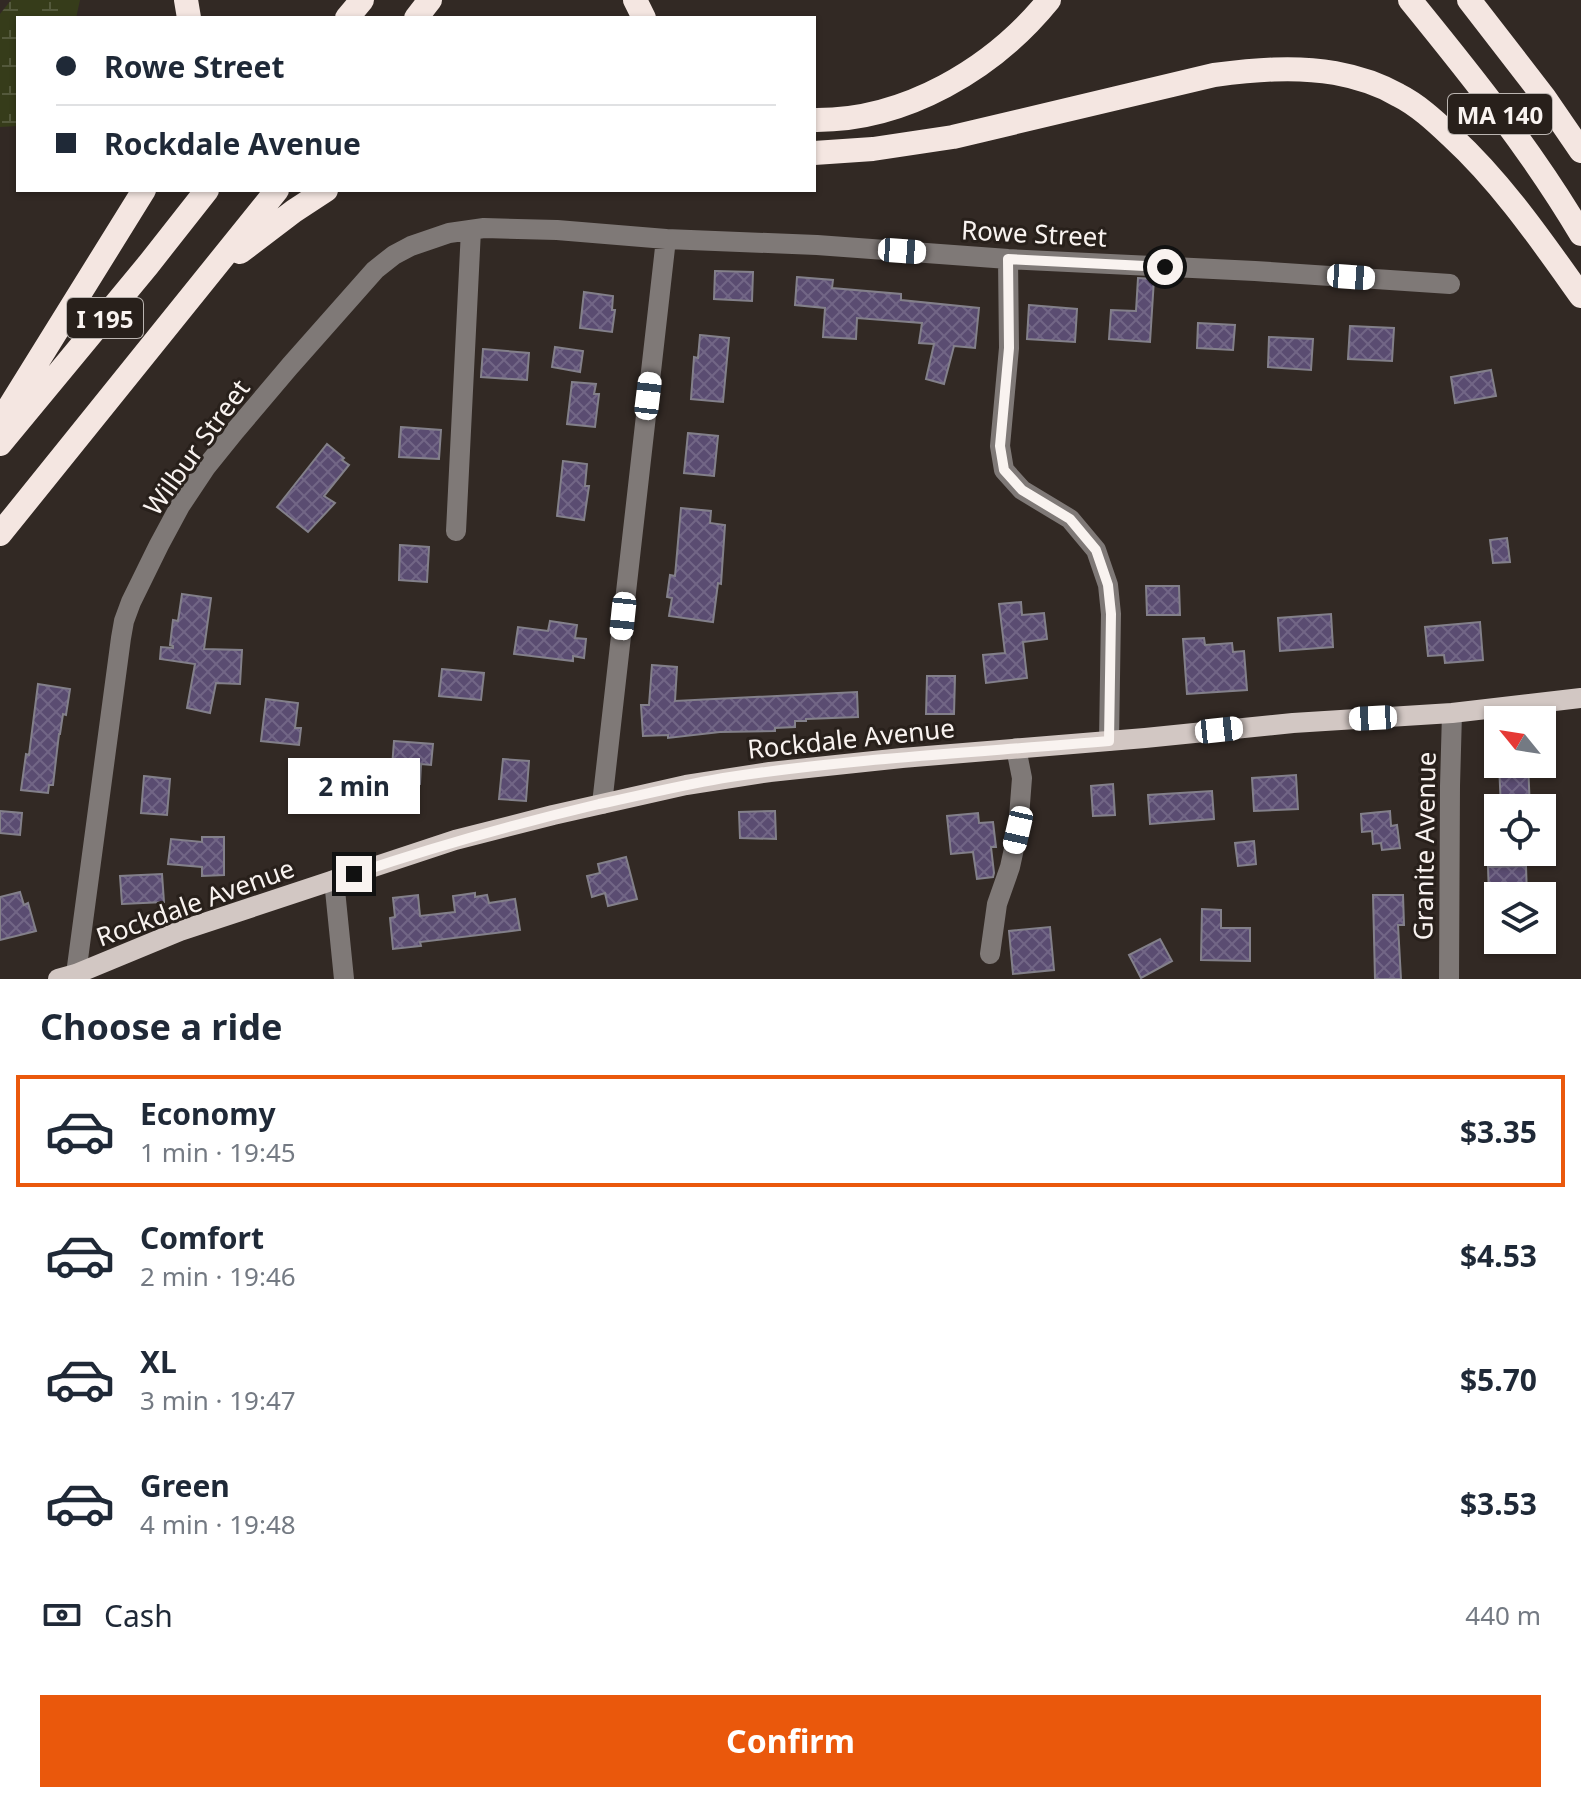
<!DOCTYPE html>
<html lang="en">
<head>
<meta charset="utf-8">
<style>
  :root { --surface:#fff; --page:#f6f6f7; --text:#1f2937; --muted:#747a83; --line:#e0e1e3; --accent:#ea580c }
  body { margin:0; font-family:"Noto Sans",sans-serif; background:var(--page); color:var(--text); height:100vh; display:flex; flex-direction:column; font-size:30px; white-space:nowrap }
  * { box-sizing:border-box; margin:0 }
  p { font-size:26px; color:var(--muted) }
  .icon { flex:none; width:44px; height:44px; fill:none; stroke:currentColor; stroke-width:2; stroke-linecap:round; stroke-linejoin:round }
  .map { position:relative; height:979px; overflow:hidden }
  .side { display:flex; flex-direction:column; background:var(--surface); flex:1 }
  .side>* { flex:none }
  .banner { position:absolute; left:16px; top:16px; width:800px; height:176px; border-radius:0px; box-shadow:0 2px 6px #0004; display:grid; align-content:center; height:176px; padding:0 40px; background:var(--surface) }
  .needle { width:52px; rotate:300deg }
  .fabs { position:absolute; left:1484px; top:706px; display:grid; gap:16px }
  .fabs a { display:grid; place-items:center; width:72px; height:72px; border-radius:0px; background:var(--surface); box-shadow:0 2px 6px #0004; font-size:40px }
  .end { position:absolute; width:36px; height:36px; margin:-18px; border:10px solid #f9f3f0; background:#111; box-shadow:0 0 0 4px #111 }
  .from { border-radius:50% }
  .bubble { position:absolute; height:56px; border-radius:0px; background:var(--surface); box-shadow:0 2px 6px #0004; font-size:26px; font-weight:700; line-height:56px; text-align:center }
  .car { position:absolute; width:24px; height:48px; margin:-24px -12px; border-radius:10px; box-shadow:0 0 6px 2px #0007; background:linear-gradient(#fff 24%,#345 0 40%,#fff 0 76%,#345 0 86%,#fff 0) }
  .banner b { display:flex; align-items:center; gap:28px; height:76px; font-size:30px }
  .banner b+b { border-top:2px solid var(--line) }
  .banner i { width:20px; height:20px; background:var(--text) }
  ul { padding:0; list-style:none }
  li { display:flex; align-items:center; gap:24px; height:112px; margin:0 16px 12px; padding:0 24px; border:4px solid transparent; border-radius:0px }
  li div { flex:1 }
  li b { display:block; font-size:30px }
  li em { font-style:normal; font-weight:700 }
  li.selected { border-color:var(--accent) }
  li>.icon { width:72px; height:72px; stroke-width:1.5 }
  h2 { padding:0 40px; font-size:36px; line-height:96px }
  .pay { display:flex; align-items:center; gap:20px; height:88px; padding:0 40px; font-size:30px }
  .pay p { margin-inline-start:auto }
  .action { display:flex; gap:16px; margin-top:auto; padding:16px 40px }
  .action a { flex:1; height:92px; border-radius:0px; background:var(--accent); color:#fff; font-size:32px; font-weight:700; line-height:92px; text-align:center }
  .map>svg:first-child { display:block }
  .wetland { fill:url(#wetland-marsh) }
  .building { fill:url(#building-cross-hatch); stroke:#83808a; stroke-width:2 }
  .lines { fill:none; stroke-linecap:round; stroke-linejoin:round }
  .minor { stroke:#7f7977; stroke-width:20 }
  .major { stroke:#d2c7c3; stroke-width:20 }
  .highway { stroke:#f4e6e1; stroke-width:24 }
  .route { stroke:#f9f3f0; stroke-width:10 }
  .labels { text-anchor:middle; dominant-baseline:central; stroke-width:6; stroke-linejoin:round; paint-order:stroke }
  .shield { fill:#28201b; stroke:#bab4b0; stroke-width:2 }
  .shield-label { font-size:24px; font-weight:bold; fill:#f9f3f0 }
  .street-label { font-size:26px; fill:#f9f3f0; stroke:#28201b }
</style>
</head>
<body>
<div class="map">
<svg width="1581" height="979" viewBox="0 0 1581 979">
  <defs>
    <pattern id="wetland-marsh" width="20" height="14" patternUnits="userSpaceOnUse" patternTransform="scale(2)"><rect width="20" height="14" fill="#363c1a"/><path d="M1 5h8M5 5V1M11 12h8M15 12V8" fill="none" stroke="#54593c"/></pattern>
    <pattern id="building-cross-hatch" width="8" height="8" patternUnits="userSpaceOnUse" patternTransform="scale(2)"><rect width="8" height="8" fill="#5a4c71"/><path d="M0 0l8 8M0 8l8-8" fill="none" stroke="#726686"/></pattern>
  </defs>
  <rect width="100%" height="100%" fill="#322924"/>
  <!-- wetland -->
  <path class="wetland" d="M11,0h69l-4,18h-58v108l-18,1v-113z"/>
  <!-- building -->
  <path class="building" d="M715,271l38,1 -1,29 -38,-2z
    M797,277l36,3 -1,8 69,6v6l78,8 -4,40 -21,-2 -10,38 -18,-5 8,-35 -15,-1 3,-20 -65,-5 -1,21 -33,-2 2,-29 -30,-3z
    M1138,278l16,1 -4,63 -41,-3 2,-29 25,1z
    M584,292l29,4 -1,14h3l-3,22 -32,-4z
    M1029,305l48,4 -2,33 -48,-3z
    M1198,323l37,2 -2,25 -36,-2z
    M1350,326l44,2 -2,33 -44,-2z
    M700,335l29,3 -6,64 -32,-3 3,-42 4,1z
    M1269,337l44,2 -2,31 -43,-3z
    M555,347l28,4 -3,21 -28,-5z
    M483,349l46,4 -2,27 -46,-3z
    M1491,370l5,26 -41,7 -4,-26z
    M572,382l24,2 -2,10h5l-4,33 -28,-3z
    M401,427l40,3 -2,29 -40,-2z
    M688,433l30,3 -4,40 -30,-3z
    M327,444l17,14 -2,2 7,5 -25,31 11,7 -27,29 -31,-25z
    M563,461l24,3 -2,22h4l-5,34 -27,-4z
    M681,508l30,3 -1,12 15,2 -4,59 -3,-1 -5,39 -44,-6 3,-18 -5,-1 3,-22 5,1z
    M1507,538l3,24 -17,1 -3,-23z
    M400,545l29,2 -2,35 -28,-2z
    M1146,586h33l1,29h-33z
    M182,594l29,4 -7,51 38,1 -2,34 -24,-1 -6,30 -23,-5 8,-44 -35,-5 1,-12 12,1v-2l-3,-1 3,-25 5,1z
    M1021,602l1,13 22,-2 3,26 -24,3 4,36 -41,5 -3,-28 22,-2 -6,-49z
    M1331,614l2,33 -53,4 -2,-33z
    M550,621l27,4 -2,13 11,1 -2,19 -11,-2v5l-59,-7 4,-27 30,4z
    M1480,622l3,38 -38,3 -1,-8 -16,1 -3,-29z
    M1204,638l1,7 27,-2 1,9 11,-1 3,39 -60,4 -4,-55z
    M652,665l25,2 -2,34 182,-9 1,25 -52,2v2h-11v6l-20,1v3l-55,1 -52,6v-3l-25,1 -2,-31h8z
    M442,669l42,4 -3,27 -42,-4z
    M927,676h28l-1,38h-28z
    M38,684l32,5 -4,26 -3,-1 -3,20h-1l-6,51h-4l-1,8 -27,-3 5,-36 3,1z
    M266,699l32,4 -3,25h6l-2,17 -38,-4z
    M394,741l39,3 -2,21 -10,-1 -1,20 -29,-3z
    M503,759l26,2 -3,40 -27,-2z
    M1499,764h29l2,44h-29z
    M1296,775l2,34 -44,2 -2,-33z
    M144,776l26,3 -3,36 -26,-2z
    M1113,784l2,31 -22,1 -2,-30z
    M1212,791l2,28 -64,5 -2,-29z
    M0,811l22,2 -2,22 -20,-2z
    M775,811l1,28 -36,-1 -1,-26z
    M1390,811l1,15 6,-1 3,23 -18,2 -1,-7 -8,1 -1,-13 -10,1 -1,-18z
    M978,813l1,10 14,-1 3,25h-5l3,26 -1,4 -16,2 -4,-27 -22,2 -4,-38z
    M202,837h22v38l-22,1v-9l-34,-3 3,-25 31,3z
    M1254,841l2,23 -18,2 -3,-23z
    M626,857l11,42 -29,7 -3,-13 -13,4 -5,-21 13,-3 -2,-9z
    M1526,866l1,30h-38l-1,-29z
    M162,874l2,28 -42,2 -2,-28z
    M20,892l4,13 4,-2 8,28 -36,9v-43z
    M475,893v4l12,-2 2,8 26,-4 5,31 -100,12 1,4 -28,3 -3,-31 5,-1 -2,-19 25,-3 2,21 35,-4 -2,-16z
    M1373,895h30l1,30h-6l3,54h-26z
    M1202,909l19,1v18h29v33l-49,-1z
    M1050,927l4,43 -41,4 -4,-43z
    M1160,939l12,22 -31,17 -12,-23z"/>
  <g class="lines">
    <!-- minor -->
    <path class="minor" d="M1008,259l1,89 -9,98 4,24 18,20 48,29 26,31 12,35 3,29 -2,127
      M456,531l15,-301
      M602,804l64,-565
      M334,880l10,99
      M990,954l7,-50 13,-37 8,-37 4,-52 -6,-30
      M77,979l-1,-5 45,-336 3,-17 7,-19 28,-57 21,-39 26,-39 29,-36 55,-65 85,-96 19,-15 17,-9 38,-13 35,-5 73,2 109,9 151,6 191,14 247,12 195,13
      M1449,979l1,-193 2,-73"/>
    <!-- major -->
    <path class="major" d="M58,979l18,-5 104,-43 275,-91 98,-25 133,-30 84,-13 132,-14 243,-20 148,-15 159,-10 129,-15"/>
    <!-- highway -->
    <path class="highway" d="M186,0l3,18
      M635,0l9,18
      M1410,0c61,75 122,151 171,234
      M1469,0l75,97 37,54
      M347,18l15,-18
      M416,18l14,-18
      M814,120c91,1 179,-51 235,-120
      M814,153l59,-4 80,-12 261,-62c40,-5 80,-9 121,-2 22,4 44,11 63,22 20,10 37,26 53,41 51,47 90,104 130,160
      M240,252l54,-41 32,-21
      M0,422l144,-232
      M0,444l148,-179 59,-75
      M0,534l277,-344"/>
  </g>
  <g class="lines">
    <!-- route -->
    <path class="route" d="M354,874c82,-28 161,-50 245,-70 43,-9 87,-20 131,-27 125,-19 253,-25 379,-36l2,-127 -3,-29 -12,-35 -26,-31 -48,-29 -18,-20 -4,-24 9,-98 -1,-89 157,8"/>
  </g>
  <g class="labels">
    <!-- shield labels -->
    <g class="shield">
      <rect x="1448" y="94" width="104" height="40" rx="6"/>
      <rect x="67" y="298" width="76" height="40" rx="6"/>
    </g>
    <g class="shield-label">
      <text x="1500" y="114">MA 140</text>
      <text x="105" y="318">I 195</text>
    </g>
    <!-- street labels -->
    <g class="street-label">
      <text transform="translate(1034 233) rotate(3)">Rowe Street</text>
      <text transform="translate(196 447) rotate(-54)">Wilbur Street</text>
      <text transform="translate(851 738) rotate(-6)">Rockdale Avenue</text>
      <text transform="translate(1424 846) rotate(-89)">Granite Avenue</text>
      <text transform="translate(195 902) rotate(-20)">Rockdale Avenue</text>
    </g>
  </g>
</svg>
<div class="fabs">
<a><svg class="needle" viewBox="-14 -14 28 28"><path d="M0-13l5 13h-10z" fill="#e53935"/><path d="M0 13l5-13h-10z" fill="#747a83"/></svg></a>
<a><svg class="icon" aria-label="locate" viewBox="0 0 24 24"><circle cx="12" cy="12" r="6"/><path d="M12 2v4M12 18v4M2 12h4M18 12h4"/></svg></a>
<a><svg class="icon" aria-label="layers" viewBox="0 0 24 24"><path d="M12 4l9 5-9 5-9-5zM3 14l9 5 9-5"/></svg></a>
</div>
<i class="end from" style="left:1165px;top:267px"></i>
<i class="end" style="left:354px;top:874px"></i>
<div class="bubble" style="left:288px;top:758px;width:132px">2 min</div>
<i class="car" style="left:902px;top:251px;rotate:94deg"></i>
<i class="car" style="left:1351px;top:277px;rotate:94deg"></i>
<i class="car" style="left:648px;top:396px;rotate:7deg"></i>
<i class="car" style="left:623px;top:616px;rotate:186deg"></i>
<i class="car" style="left:1373px;top:718px;rotate:267deg"></i>
<i class="car" style="left:1219px;top:730px;rotate:84deg"></i>
<i class="car" style="left:1018px;top:830px;rotate:193deg"></i>
<div class="banner">
<b><i class="from"></i>Rowe Street</b>
<b><i></i>Rockdale Avenue</b>
</div>
</div>
<section class="side">
<h2>Choose a ride</h2>
<ul>
<li class="selected"><svg class="icon" aria-label="car" viewBox="0 0 24 24"><path d="M5 17H2v-5l4-1 3-4h7l3 4 3 1v5h-3M9 17h6M6 11h13"/><circle cx="7" cy="17" r="2"/><circle cx="17" cy="17" r="2"/></svg><div><b>Economy</b><p>1 min · 19:45</p></div><em>$3.35</em></li>
<li><svg class="icon" aria-label="car" viewBox="0 0 24 24"><path d="M5 17H2v-5l4-1 3-4h7l3 4 3 1v5h-3M9 17h6M6 11h13"/><circle cx="7" cy="17" r="2"/><circle cx="17" cy="17" r="2"/></svg><div><b>Comfort</b><p>2 min · 19:46</p></div><em>$4.53</em></li>
<li><svg class="icon" aria-label="car" viewBox="0 0 24 24"><path d="M5 17H2v-5l4-1 3-4h7l3 4 3 1v5h-3M9 17h6M6 11h13"/><circle cx="7" cy="17" r="2"/><circle cx="17" cy="17" r="2"/></svg><div><b>XL</b><p>3 min · 19:47</p></div><em>$5.70</em></li>
<li><svg class="icon" aria-label="car" viewBox="0 0 24 24"><path d="M5 17H2v-5l4-1 3-4h7l3 4 3 1v5h-3M9 17h6M6 11h13"/><circle cx="7" cy="17" r="2"/><circle cx="17" cy="17" r="2"/></svg><div><b>Green</b><p>4 min · 19:48</p></div><em>$3.53</em></li>
</ul>
<div class="pay"><svg class="icon" aria-label="cash" viewBox="0 0 24 24"><path d="M3 7h18v10H3z"/><circle cx="12" cy="12" r="2"/></svg>Cash<p>440 m</p></div>
<div class="action"><a>Confirm</a></div>
</section>
</body>
</html>
